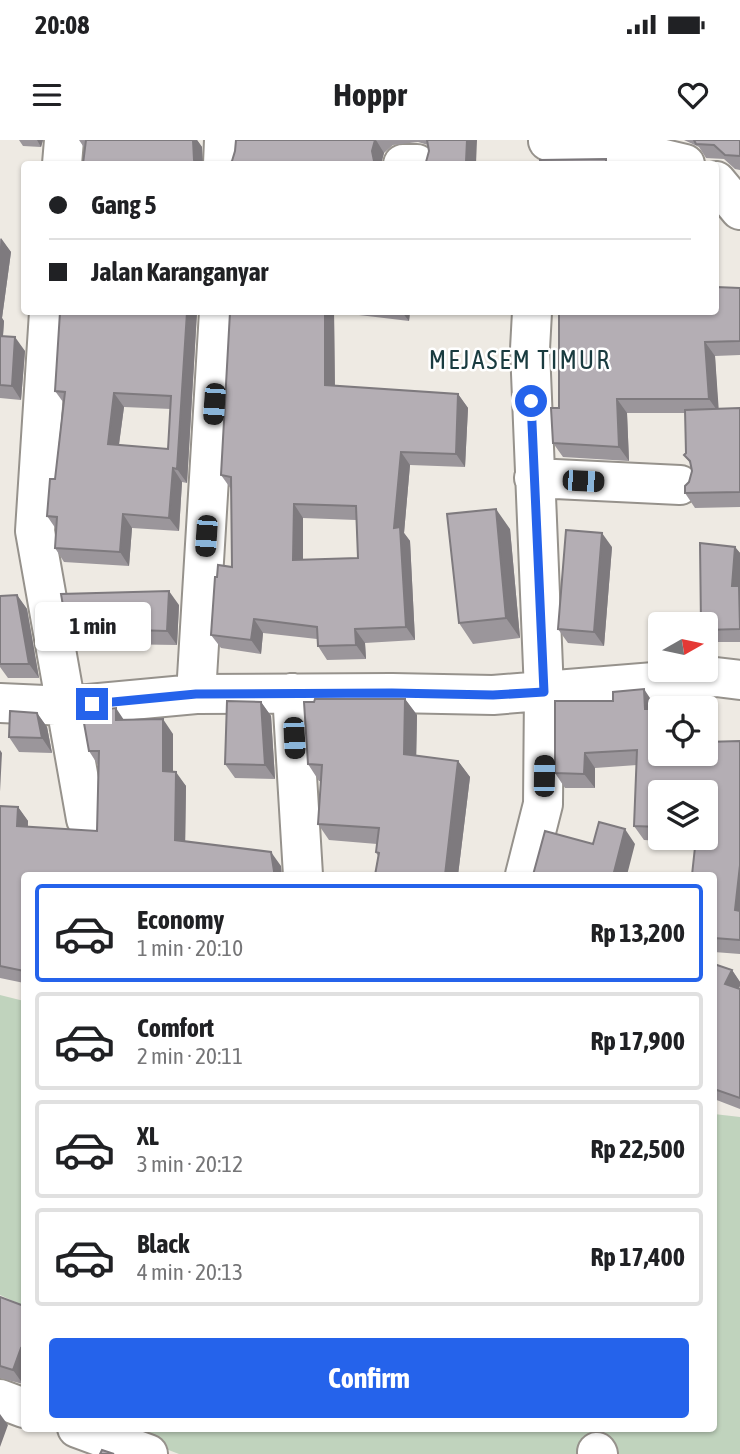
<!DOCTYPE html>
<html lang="en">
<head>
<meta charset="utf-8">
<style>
  :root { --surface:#fff; --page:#f2f2f2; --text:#202124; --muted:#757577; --line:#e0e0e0; --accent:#2563eb }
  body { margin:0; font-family:"Asap Condensed",sans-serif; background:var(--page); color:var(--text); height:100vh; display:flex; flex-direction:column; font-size:26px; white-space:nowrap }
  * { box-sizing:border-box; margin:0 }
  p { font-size:23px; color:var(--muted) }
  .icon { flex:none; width:38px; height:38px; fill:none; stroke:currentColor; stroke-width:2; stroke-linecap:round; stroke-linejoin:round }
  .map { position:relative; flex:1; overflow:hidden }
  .details { position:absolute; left:21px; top:732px; width:696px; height:560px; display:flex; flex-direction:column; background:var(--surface); border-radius:7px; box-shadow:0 2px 5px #0004 }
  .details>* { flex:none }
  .hud { position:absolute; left:21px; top:21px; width:698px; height:154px; border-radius:7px; box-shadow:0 2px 5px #0004; display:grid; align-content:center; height:154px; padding:0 28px; background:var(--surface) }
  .needle { width:46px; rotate:81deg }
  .fabs { position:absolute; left:648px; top:472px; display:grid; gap:14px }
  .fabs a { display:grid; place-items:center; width:70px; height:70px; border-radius:7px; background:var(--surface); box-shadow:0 2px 5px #0004; font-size:35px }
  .end { position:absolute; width:32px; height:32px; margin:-16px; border:9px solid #2563eb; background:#fff; box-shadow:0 0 0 4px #fff }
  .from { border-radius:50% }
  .bubble { position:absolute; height:49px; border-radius:7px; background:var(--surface); box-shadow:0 2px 5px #0004; font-size:23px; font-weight:700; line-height:49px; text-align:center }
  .car { position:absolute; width:21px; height:42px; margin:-21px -10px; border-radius:9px; box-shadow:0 0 5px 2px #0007; background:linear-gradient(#222 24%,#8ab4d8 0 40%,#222 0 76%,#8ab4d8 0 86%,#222 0) }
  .hud b { display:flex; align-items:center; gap:24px; height:66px; font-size:26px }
  .hud b+b { border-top:2px solid var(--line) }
  .hud i { width:18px; height:18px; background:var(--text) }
  ul { padding:12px 0 0; list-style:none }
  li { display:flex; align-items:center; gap:21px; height:98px; margin:0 14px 10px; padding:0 14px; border:4px solid var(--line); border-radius:7px }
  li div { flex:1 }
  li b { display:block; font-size:26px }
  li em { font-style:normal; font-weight:700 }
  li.active { border-color:var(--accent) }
  li>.icon { width:63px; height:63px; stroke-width:1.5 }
  .cta { display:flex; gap:14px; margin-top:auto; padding:14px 28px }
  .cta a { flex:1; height:80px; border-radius:7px; background:var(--accent); color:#fff; font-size:28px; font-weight:700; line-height:80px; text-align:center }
  .status { display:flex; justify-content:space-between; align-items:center; height:49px; padding:0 35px; background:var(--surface); direction:ltr }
  .status svg { height:19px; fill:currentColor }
  header { display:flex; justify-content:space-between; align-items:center; height:91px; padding:0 28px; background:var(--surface); font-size:32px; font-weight:700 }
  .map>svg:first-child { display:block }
  .green { fill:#c0d3bd }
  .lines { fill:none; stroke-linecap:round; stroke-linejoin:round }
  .minor-casing { stroke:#96928c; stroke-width:42 }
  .minor { stroke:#fff; stroke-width:38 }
  .wall { fill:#9b969b; fill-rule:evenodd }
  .shaded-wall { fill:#7e7a7e }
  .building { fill:#b4aeb4; stroke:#7e7a7e; stroke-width:2; fill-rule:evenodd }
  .route { stroke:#2563eb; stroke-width:9 }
  .labels { text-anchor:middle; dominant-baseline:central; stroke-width:5; stroke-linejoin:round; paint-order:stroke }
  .quarter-label { font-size:26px; letter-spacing:2px; fill:#193b3f; stroke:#fff }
</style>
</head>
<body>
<div class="status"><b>20:08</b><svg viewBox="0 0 49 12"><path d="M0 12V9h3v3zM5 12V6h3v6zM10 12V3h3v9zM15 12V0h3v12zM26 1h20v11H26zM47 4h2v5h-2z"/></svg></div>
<header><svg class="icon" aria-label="menu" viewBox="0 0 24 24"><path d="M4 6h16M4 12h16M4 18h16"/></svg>Hoppr<svg class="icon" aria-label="heart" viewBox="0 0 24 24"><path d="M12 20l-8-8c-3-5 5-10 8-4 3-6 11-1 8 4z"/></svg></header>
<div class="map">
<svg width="740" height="1314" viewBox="0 0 740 1314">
  <rect width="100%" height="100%" fill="#eeeae3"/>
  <!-- green -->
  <path class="green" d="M0,855l24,6v305l-24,-11z
    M714,974l26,3v337h-561l-68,-26h603z"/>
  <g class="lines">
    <!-- minor casing -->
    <g class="minor-casing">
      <path id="minor" d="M548,1l87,11 50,12
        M62,24l2,-24
        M223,24l1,-24
        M403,24h14
        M716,41l24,29
        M49,172l-14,219 51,288
        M534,338l146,7
        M292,553l11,182
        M196,554l23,-382
        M0,563l67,3 129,-12 196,-1 101,2 223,-18 24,3
        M525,735l18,-71 1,-112 -14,-343 2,-37
        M0,1259l24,9
        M77,1288l71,26
        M597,1312l1,2"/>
    </g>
    <!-- minor -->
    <use href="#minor" class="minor"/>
  </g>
  <!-- wall -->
  <path class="wall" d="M19,0h24l-2,7 -18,-1z
    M79,0h118l5,7 -117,2z
    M236,0h241l-51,22 3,-11 -1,-6 -10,-3 -25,3 -9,8 -3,11h-152l3,-3 3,-10z
    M684,0h56v30l-5,-1 -11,-10 -18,-1 -7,-11z
    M0,98l11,14 -9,66 2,3 -1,15 22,15 -4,49 -21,-2z
    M740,148v67l-25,1 3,53 22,-1v99l-45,1 -10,-15 7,-22 -2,-8 -6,-8 2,-2 -1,-40h-58l2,48 -66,-4 -10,-14 6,-35z
    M60,172h137l-10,171 -5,-1 -3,49 -47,-3 -3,38 -65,-4 -9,-14 1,-19 -9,-13 8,-37 8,-77 -8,-11zM124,267l47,2 -3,40 -49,-4z
    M230,172h180l-1,9 -75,-9 1,74 123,8 10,14 -3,59 -55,-2 -6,68 6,8 5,99 -50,3 1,16 -39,1 -9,-14 -1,-7 -54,-6 -2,21 -40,-6 -10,-13 6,-58 15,-10 -1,-78 -10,-14zM303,378l53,2 2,38 -55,2z
    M510,389l10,109 -47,6 -14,-21z
    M612,407l-8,99 -36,-3 -10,-14z
    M735,407l5,6v89h-30l-5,-6v-11z
    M17,455l10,14 12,69h-31l-8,-11v-71z
    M179,465l-2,40 -66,-1 -8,-13 -29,-4 -10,-15z
    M405,559l12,16 -1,41 42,5 12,16 -12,98h-83l3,-19 -2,-4 1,-8 -48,-4 -11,-16 3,-43h-2l-11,-17 6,-62z
    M261,562l10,14 4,63 -40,-1 -10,-14z
    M654,564l6,50 80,-13v213l-26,-2v-77l-18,-32 -52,-3 -10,-14 3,-61 -42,3v20h-30l-10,-15zM660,653h45v45h-45z
    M37,573l10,14 5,26 -33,-1 -10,-15z
    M124,580l49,14v37l13,15 -1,56 96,24 -257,9v108l-24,-5v-172l18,1 10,14v6l69,4 1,-66 -9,-14z
    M714,824l18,6 8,12 -1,7h1v120l-26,-10z
    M0,1157l24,9v74l-1,4 -23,-6z"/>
  <!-- shaded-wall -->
  <path class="shaded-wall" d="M37,0h6l-2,7z
    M193,0h4l5,7 1,17h-6l-3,-4z
    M375,0h1l8,13 -3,11h-4l-3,-3 -2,-10z
    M467,0h10l-1,24h-9l-1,-2z
    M1,98l10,14 -9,66 2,3 -2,28 -2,-3v-99z
    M187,172h10l-10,171 -10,-14z
    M325,172h9l1,87 -10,-14z
    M402,172h8l-1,9z
    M15,197l10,14 -4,49 -9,-14z
    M705,202l10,14 4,57 -10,-14z
    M114,253l10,14 -7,51 -9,-14z
    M458,254l10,14 -3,59 -9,-13z
    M617,259l10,14 2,48 -10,-14z
    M401,312l9,13 -6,68 6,8 5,99 -9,-13 -12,-99z
    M173,328l9,14 -3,49 -10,-13z
    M294,364l9,14v56l-10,-14z
    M496,369l14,20 10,109 -14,-20z
    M123,374l9,14 -3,38 -9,-14z
    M602,393l10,14 -8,99 -10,-14z
    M735,407l5,6v77l-8,-44z
    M169,451l10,14 -2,40 -10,-14z
    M17,455l10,14 12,69 -10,-14z
    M254,479l9,14 -2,21 -10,-14z
    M355,489l10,14 1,16 -10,-14z
    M644,549l10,15 1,20 -10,-15z
    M405,559l12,16 -1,55 -12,-16z
    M261,562l10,14 4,63 -10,-14z
    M116,568l10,15 -10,-3z
    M37,573l10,14 5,26 -10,-15z
    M163,579l10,15v51l-10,-14z
    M0,610l2,3 -2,39z
    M585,613l10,15v20l-11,-14z
    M458,621l12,16 -12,98h-13z
    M176,632l10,14 -1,68 -10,-14z
    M18,667l10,14 -1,19 -10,-14z
    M625,689l10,15 -8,31h-11l-2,-3z
    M271,712l10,14 1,9h-8z
    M740,725v52l-5,-7z
    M732,830l8,12v4l-5,12 -10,-14z
    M21,1208l3,5v27l-1,4 -10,-14z
    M0,1274l8,11 -8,22z"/>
  <!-- building -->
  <path class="building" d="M86,0h107l1,20 4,4h-115z
    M236,0h139l-3,11 2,10 4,3h-149l3,-3 3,-10z
    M427,0h40l-1,22h5v2h-48l3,-2 3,-11z
    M694,0h46v16l-15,-1 -11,-10 -18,-1z
    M606,19v5h-66v-4z
    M716,147l24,1v53l-35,1 4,57h-92l2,48 -66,-4 -2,-35h8v-96h157z
    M60,172h127l-10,157 -4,-1 -4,50 -46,-4 -3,38 -65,-4 2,-31 -10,-1 3,-37h5l10,-87 -10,-1zM114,253l57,3 -3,53 -60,-5z
    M230,172h95v73l133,9 -2,60 -55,-2 -7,76 6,-1 6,100 -51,2 1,16 -38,1 -1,-19 -63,-8 -3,21 -40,-5 4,-58h2l1,-12 14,2 -1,-90 -10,-2zM294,364l62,2 2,52 -65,2z
    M0,196l15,1 -3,49 -12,-1z
    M740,268v84l-55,1v-7l4,-4 3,-11 -2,-10 -6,-6 2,-2 -1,-43z
    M496,369l10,109 -47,5 -12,-109z
    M566,390l36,3 -8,99 -36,-3z
    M700,403l35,4 -3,39h7l1,43 -35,1v-5h-4z
    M169,451l-2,40 -66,-2v-11l-37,-6 -3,-18z
    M17,455l12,69h-29v-68z
    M644,549l1,20h15v45h45v-12l35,-1v124l-5,45 5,1v29l-26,-2v-63h-22l4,-37h9v-45h-45v34l-26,-1 3,-76 -52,3 -1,21 -29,-1v-72h58v-9z
    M315,559h90l-1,55 54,7 -13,114h-70l4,-22 -3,-1 3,-24 -61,-4 4,-59 -14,-1 -4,-62h10z
    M227,561l34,1 4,63 -40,-1z
    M116,568v12l47,-1v52l13,1 -1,68 96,12 3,19v4h-250v96l-24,-5v-160l18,1 -1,19 80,5 2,-80h-10l-7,-39z
    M10,571l27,2 5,25 -33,-1z
    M599,682l26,7 -11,43 9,3h-90l12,-44 48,13z
    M714,824l18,6 -7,14 15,5v109l-26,-9z
    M0,1157l24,9v43l-3,-1 -8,22 -13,-4z
    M102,1310l12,4h-14z"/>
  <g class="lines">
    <!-- route -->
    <path class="route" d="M92,564l104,-10 196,-1 101,2 51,-3 -13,-291"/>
  </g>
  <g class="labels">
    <!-- quarter labels -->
    <g class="quarter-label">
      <text x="520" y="220">MEJASEM TIMUR</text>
    </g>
  </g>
</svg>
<div class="fabs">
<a><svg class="needle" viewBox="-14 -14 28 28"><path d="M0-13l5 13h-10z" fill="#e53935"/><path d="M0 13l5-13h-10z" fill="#757577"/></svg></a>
<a><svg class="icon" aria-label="locate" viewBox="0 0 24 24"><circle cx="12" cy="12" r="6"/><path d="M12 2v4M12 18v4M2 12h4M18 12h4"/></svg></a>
<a><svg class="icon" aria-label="layers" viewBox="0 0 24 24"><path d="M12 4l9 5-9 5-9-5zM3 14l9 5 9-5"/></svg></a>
</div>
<i class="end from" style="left:531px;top:261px"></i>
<i class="end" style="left:92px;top:564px"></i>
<div class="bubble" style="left:35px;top:462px;width:116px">1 min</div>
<i class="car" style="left:214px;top:264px;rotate:184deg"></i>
<i class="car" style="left:583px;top:341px;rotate:93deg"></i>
<i class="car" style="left:206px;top:396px;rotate:184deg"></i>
<i class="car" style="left:294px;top:598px;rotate:177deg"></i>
<i class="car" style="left:544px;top:636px;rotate:1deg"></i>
<div class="hud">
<b><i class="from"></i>Gang 5</b>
<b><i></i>Jalan Karanganyar</b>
</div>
<section class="details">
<ul>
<li class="active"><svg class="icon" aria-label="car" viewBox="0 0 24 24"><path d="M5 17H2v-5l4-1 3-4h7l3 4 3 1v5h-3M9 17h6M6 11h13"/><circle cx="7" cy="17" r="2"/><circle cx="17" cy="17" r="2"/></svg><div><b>Economy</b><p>1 min · 20:10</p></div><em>Rp 13,200</em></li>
<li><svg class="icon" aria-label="car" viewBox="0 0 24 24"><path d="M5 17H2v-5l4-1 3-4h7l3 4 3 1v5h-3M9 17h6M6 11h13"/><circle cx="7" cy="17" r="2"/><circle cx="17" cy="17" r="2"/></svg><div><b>Comfort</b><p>2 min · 20:11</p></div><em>Rp 17,900</em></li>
<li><svg class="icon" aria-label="car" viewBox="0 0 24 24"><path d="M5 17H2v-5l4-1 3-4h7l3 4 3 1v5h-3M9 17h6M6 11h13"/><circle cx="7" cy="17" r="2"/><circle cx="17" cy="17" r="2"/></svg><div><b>XL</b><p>3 min · 20:12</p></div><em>Rp 22,500</em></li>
<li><svg class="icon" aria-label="car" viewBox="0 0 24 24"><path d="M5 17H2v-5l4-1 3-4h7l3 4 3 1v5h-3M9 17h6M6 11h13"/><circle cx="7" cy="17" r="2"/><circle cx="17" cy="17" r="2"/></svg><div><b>Black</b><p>4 min · 20:13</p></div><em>Rp 17,400</em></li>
</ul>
<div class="cta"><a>Confirm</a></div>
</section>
</div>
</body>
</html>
